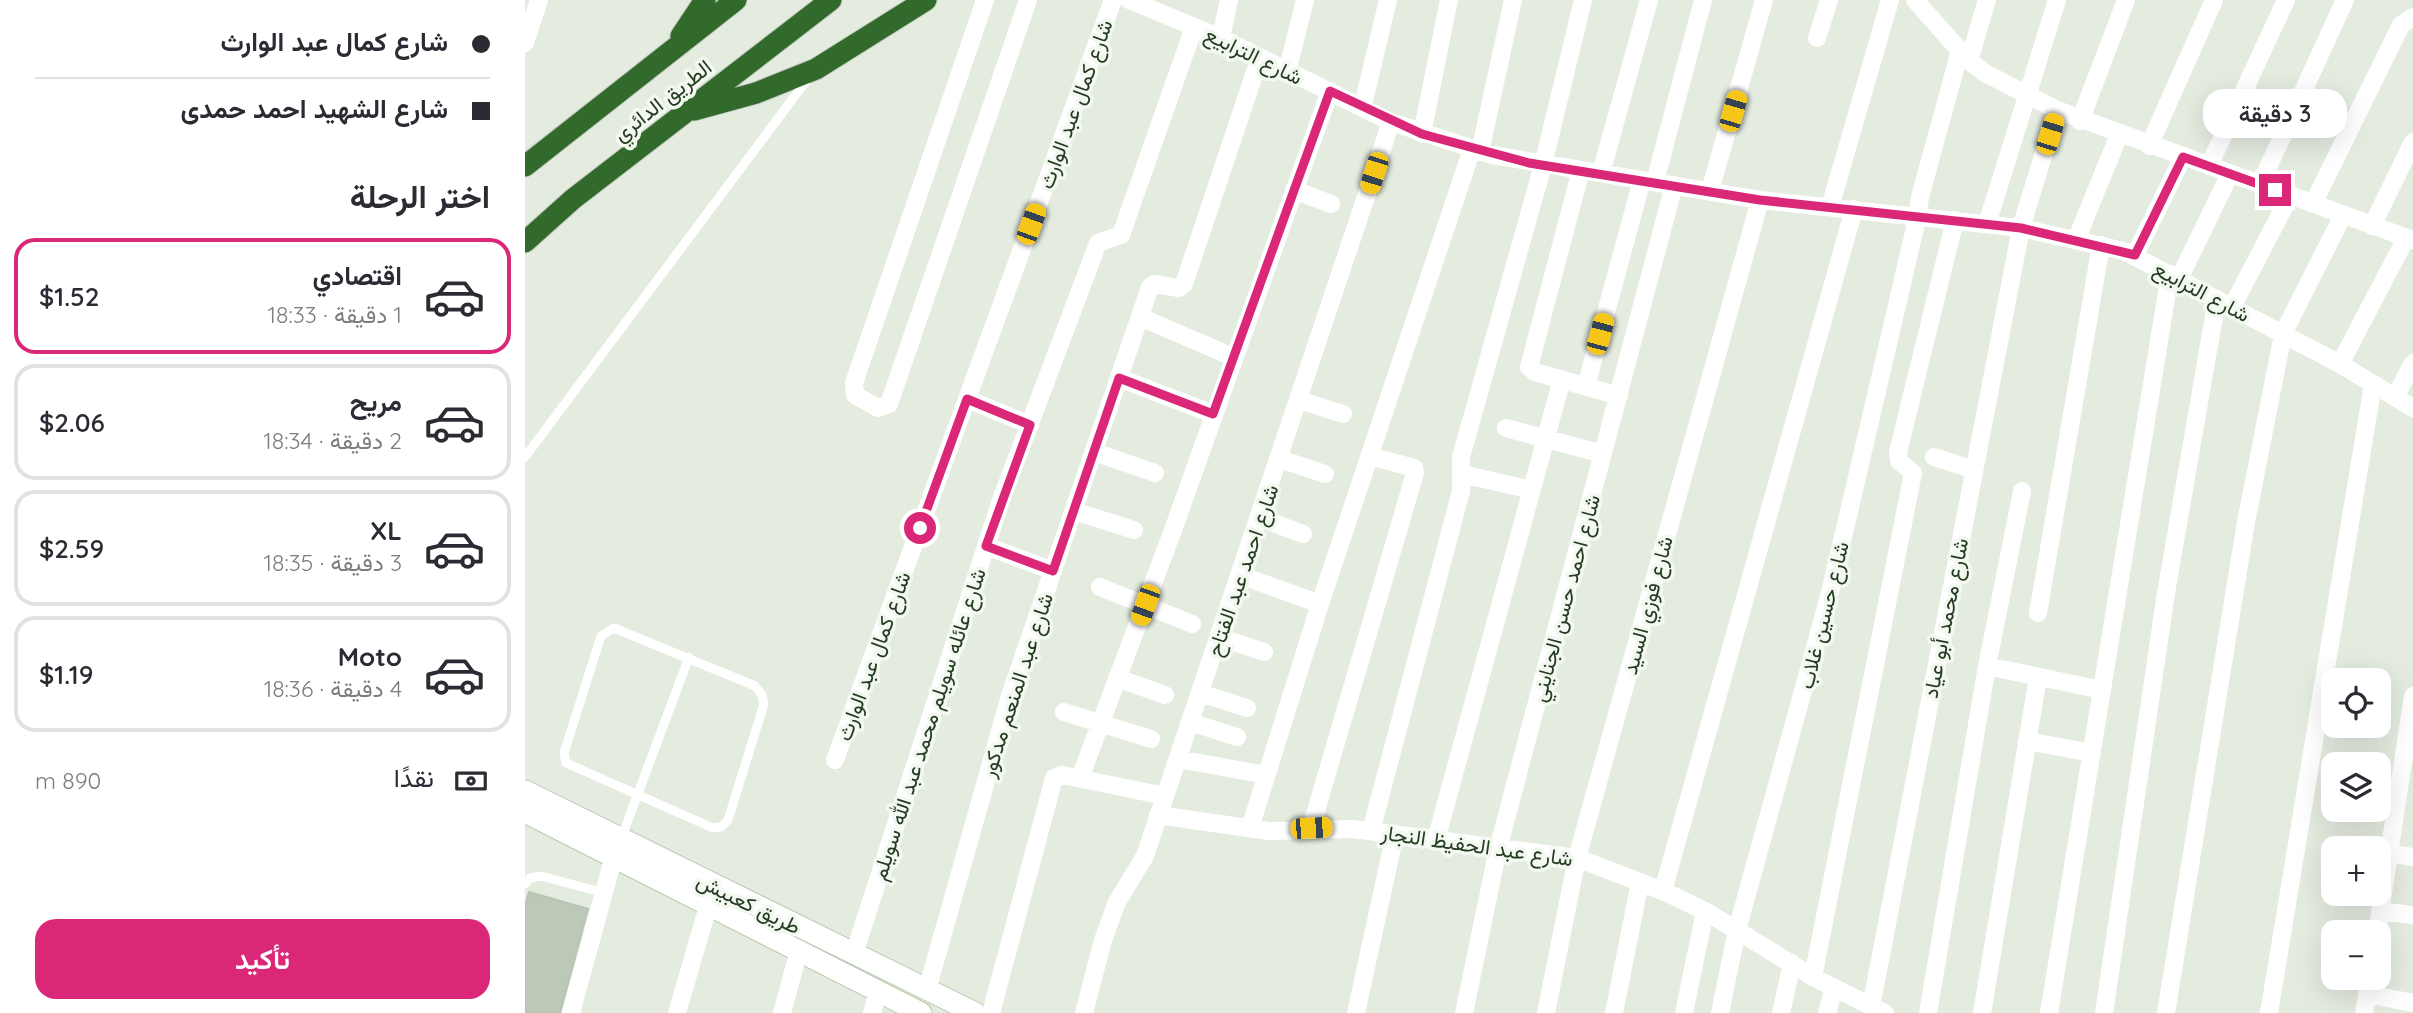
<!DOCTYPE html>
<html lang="ar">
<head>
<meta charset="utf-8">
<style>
  :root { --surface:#fff; --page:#f7f7f7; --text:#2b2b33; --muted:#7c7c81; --line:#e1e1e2; --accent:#db2777 }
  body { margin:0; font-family:Quicksand,Vazirmatn,sans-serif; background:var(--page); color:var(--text); direction:rtl; height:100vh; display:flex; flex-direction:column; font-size:26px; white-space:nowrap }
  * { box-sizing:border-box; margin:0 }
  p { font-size:23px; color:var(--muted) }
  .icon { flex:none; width:38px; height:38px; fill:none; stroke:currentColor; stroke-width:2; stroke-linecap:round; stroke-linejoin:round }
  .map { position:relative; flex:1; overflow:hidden; direction:ltr }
  .panel { display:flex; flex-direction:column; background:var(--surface); width:525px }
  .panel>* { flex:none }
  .guide { display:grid; align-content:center; height:154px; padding:0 35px; background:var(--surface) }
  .fabs { position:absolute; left:1796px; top:668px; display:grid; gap:14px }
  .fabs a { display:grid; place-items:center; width:70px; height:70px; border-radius:14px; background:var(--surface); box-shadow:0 7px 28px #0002; font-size:35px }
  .end { position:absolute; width:32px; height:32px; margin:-16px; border:9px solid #db2777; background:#fff; box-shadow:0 0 0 4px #fff }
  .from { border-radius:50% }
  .bubble { position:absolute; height:49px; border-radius:21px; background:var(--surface); box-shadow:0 7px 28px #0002; font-size:23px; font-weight:600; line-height:49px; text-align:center; direction:rtl }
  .car { position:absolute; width:21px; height:42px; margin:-21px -10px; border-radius:9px; box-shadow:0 0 5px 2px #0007; background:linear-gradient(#f5c518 24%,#345 0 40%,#f5c518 0 76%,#345 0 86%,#f5c518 0) }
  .guide b { display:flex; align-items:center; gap:24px; height:66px; font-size:26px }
  .guide b+b { border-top:2px solid var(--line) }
  .guide i { width:18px; height:18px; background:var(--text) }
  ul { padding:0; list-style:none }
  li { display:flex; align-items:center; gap:21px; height:116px; margin:0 14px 10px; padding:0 21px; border:4px solid var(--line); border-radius:21px }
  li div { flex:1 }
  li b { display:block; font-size:26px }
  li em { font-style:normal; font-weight:600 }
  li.selected { border-color:var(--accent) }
  li>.icon { width:63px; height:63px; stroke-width:1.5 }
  h2 { padding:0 35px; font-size:32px; line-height:84px }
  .pay { display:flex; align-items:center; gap:18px; height:77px; padding:0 35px; font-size:26px }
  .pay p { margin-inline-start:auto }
  .button { display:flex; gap:14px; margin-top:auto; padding:14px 35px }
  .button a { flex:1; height:80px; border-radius:21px; background:var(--accent); color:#fff; font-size:28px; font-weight:600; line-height:80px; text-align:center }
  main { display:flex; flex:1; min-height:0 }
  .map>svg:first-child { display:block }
  .building { fill:#bdc9b8; stroke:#b8c5b2; stroke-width:2 }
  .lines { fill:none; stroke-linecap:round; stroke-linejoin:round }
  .secondary-casing { stroke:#b9ccb2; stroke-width:23 }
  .highway-casing { stroke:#c2c8c1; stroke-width:23 }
  .lane { stroke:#fff; stroke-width:9 }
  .street { stroke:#fff; stroke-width:18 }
  .secondary { stroke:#fff; stroke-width:21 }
  .highway { stroke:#316a2a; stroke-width:21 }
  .route { stroke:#db2777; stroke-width:9 }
  .labels { text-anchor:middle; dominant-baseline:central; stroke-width:7; stroke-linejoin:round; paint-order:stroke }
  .street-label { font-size:21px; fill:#243c20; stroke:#f3f8f0 }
</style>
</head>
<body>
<main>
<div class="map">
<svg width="1888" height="1013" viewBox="0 0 1888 1013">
  <rect width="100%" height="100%" fill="#e4ebdf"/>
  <!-- building -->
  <path class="building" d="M4,892l59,17 -28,104h-35v-107z"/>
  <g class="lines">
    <!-- secondary casing -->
    <g class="secondary-casing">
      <path id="secondary" d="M0,791l450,222
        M0,812l396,201"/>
    </g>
    <!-- highway casing -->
    <g class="highway-casing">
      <path id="highway" d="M156,36l24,-36
        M169,110l62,-17 60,-24 110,-69
        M0,166l211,-166
        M0,242l48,-43 258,-199"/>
    </g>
    <!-- lane -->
    <path class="lane" d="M0,457l284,-380
      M89,628l141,58 7,9 2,9 -36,116 -7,7 -8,1 -147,-65 -2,-10 37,-117z
      M96,839l68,-182
      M0,884l5,-6 11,-2 63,17"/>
    <!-- street -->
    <path class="street" d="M460,0l-131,383 1,12 23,13 11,-4 139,-404
      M604,0l92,38 170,84 101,33 268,45 261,28 103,23 216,113 73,44
      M1390,0l54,61 16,12 72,37 356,130
      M696,38l8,-38
      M1292,38l12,-38
      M0,43l14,-43
      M1444,61l18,-61
      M762,72l18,-72
      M838,105l25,-105
      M1555,121l46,-121
      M897,134l27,-134
      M1624,146l65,-146
      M955,152l33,-152
      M1684,166l77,-166
      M1056,170l-52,197 6,5 84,24
      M1076,173l48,-173
      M1130,182l48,-182
      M1735,185l85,-185
      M769,190l37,14
      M1185,191l54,-191
      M1788,204l88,-179 12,-8
      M1305,207l60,-207
      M1462,224l70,-224
      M1847,226l41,-84
      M1551,240l43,-105
      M1610,255l48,-98
      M1654,279l51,-105
      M1707,307l58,-111
      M615,317l93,40
      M1815,364l66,-126
      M594,378l94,36
      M1061,386l56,-206
      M1870,397l18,-34
      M442,399l63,26
      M774,400l44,14
      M981,428l97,26
      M569,452l61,21
      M1409,457l40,13
      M755,459l45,15
      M937,474l70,16
      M549,511l60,19
      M735,518l43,16
      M461,546l67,25
      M715,575l80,29
      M575,587l92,37
      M1513,613l63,-368
      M694,637l45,15
      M1462,666l115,24
      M592,678l48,17
      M675,693l47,15
      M539,712l87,27
      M665,722l47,15
      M1502,741l65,12
      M653,759l88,16
      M310,760l278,-760
      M555,778l93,-248 157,-439
      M633,815l111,16 84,-2 224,29 86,33 42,20 108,66 72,36
      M725,828l70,-224 152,-455
      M786,828l104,-355 -1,-5 -44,-12
      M846,831l90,-340v-34l82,-292 40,-165
      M911,840l126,-461
      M1864,853l24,4
      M1138,891l191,-682
      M1855,911l33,4
      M1852,933l36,-237
      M329,954l147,-454 97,-257 23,-8 73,-208
      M1288,977l100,-504 -14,-12 -1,-9 57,-232
      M402,990l83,-294 140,-409 4,-3 25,4 5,-4 76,-227
      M1842,994l46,9
      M1346,1007l150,-779 36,-118
      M46,1013l43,-157
      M152,1013l32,-110
      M257,1013l17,-63
      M347,1013l6,-22
      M466,1013l63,-235 8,-3 103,21
      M559,1013l19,-73 14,-38 28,-46 246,-734
      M831,1013l39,-179
      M939,1013l34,-164 176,-664
      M1021,1013l31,-155 183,-658
      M1089,1013l26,-131
      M1159,1013l21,-102
      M1195,1013l17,-83 93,-337 88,-378 2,-18 40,-146
      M1256,1013l11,-50
      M1302,1013l7,-25
      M1403,1013l59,-347 35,-175
      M1457,1013l56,-336
      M1524,1013l121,-739
      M1579,1013l62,-420 51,-294
      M1641,1013l80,-491 37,-188 60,-119
      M1744,1013l104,-629
      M1839,1013l6,-35"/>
    <!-- secondary -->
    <use href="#secondary" class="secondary"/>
    <!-- highway -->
    <use href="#highway" class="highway"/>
  </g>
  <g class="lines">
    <!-- route -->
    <path class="route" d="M395,528l47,-129 63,26 -44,121 67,25 66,-193 94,36 117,-323 92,43 107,29 231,37 261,28 114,27 48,-98 92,33"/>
  </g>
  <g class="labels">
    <!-- street labels -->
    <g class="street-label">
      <text transform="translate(729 55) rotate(26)">شارع الترابيع</text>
      <text transform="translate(137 100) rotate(-38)">الطريق الدائري</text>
      <text transform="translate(550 104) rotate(-70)">شارع كمال عبد الوارث</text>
      <text transform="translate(1677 291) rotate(28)">شارع الترابيع</text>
      <text transform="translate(717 570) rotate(-71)">شارع احمد عبد الفتاح</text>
      <text transform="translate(1040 598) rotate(-75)">شارع احمد حسن الجنايني</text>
      <text transform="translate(1122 605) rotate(-75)">شارع فوزي السيد</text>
      <text transform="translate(1298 615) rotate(-76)">شارع حسين غلاب</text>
      <text transform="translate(1420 618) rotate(-79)">شارع محمد أبو عياد</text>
      <text transform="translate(348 656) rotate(-70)">شارع كمال عبد الوارث</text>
      <text transform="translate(491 685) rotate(-72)">شارع عبد المنعم مدكور</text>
      <text transform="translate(403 724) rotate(-72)">شارع عائله سويلم محمد عبد الله سويلم</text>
      <text transform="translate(952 845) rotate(8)">شارع عبد الحفيظ النجار</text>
      <text transform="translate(224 903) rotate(26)">طريق كعبيش</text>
    </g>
  </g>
</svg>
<div class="fabs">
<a><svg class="icon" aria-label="locate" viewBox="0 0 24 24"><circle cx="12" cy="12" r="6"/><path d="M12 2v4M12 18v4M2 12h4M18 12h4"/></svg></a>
<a><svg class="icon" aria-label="layers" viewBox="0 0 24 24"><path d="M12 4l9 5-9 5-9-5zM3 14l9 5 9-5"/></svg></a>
<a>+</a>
<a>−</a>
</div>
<i class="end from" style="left:395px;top:528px"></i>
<i class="end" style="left:1750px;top:190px"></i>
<div class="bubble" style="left:1678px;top:89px;width:144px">3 دقيقة</div>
<i class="car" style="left:1208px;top:111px;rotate:16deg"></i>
<i class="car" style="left:1525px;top:134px;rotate:17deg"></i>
<i class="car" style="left:849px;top:173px;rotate:198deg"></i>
<i class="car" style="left:506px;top:224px;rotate:20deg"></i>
<i class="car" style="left:1075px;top:334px;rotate:15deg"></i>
<i class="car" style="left:620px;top:605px;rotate:200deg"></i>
<i class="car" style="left:786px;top:828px;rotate:87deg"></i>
</div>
<section class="panel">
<div class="guide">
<b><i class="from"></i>شارع كمال عبد الوارث</b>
<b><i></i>شارع الشهيد احمد حمدى</b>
</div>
<h2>اختر الرحلة</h2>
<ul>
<li class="selected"><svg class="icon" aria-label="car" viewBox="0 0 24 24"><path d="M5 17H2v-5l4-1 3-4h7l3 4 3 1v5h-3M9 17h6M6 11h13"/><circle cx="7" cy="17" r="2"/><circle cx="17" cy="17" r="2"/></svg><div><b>اقتصادي</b><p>1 دقيقة · 18:33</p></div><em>$1.52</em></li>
<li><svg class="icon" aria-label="car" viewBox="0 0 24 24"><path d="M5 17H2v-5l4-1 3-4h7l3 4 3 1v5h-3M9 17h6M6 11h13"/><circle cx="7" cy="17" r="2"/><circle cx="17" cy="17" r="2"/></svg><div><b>مريح</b><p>2 دقيقة · 18:34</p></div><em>$2.06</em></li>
<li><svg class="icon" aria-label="car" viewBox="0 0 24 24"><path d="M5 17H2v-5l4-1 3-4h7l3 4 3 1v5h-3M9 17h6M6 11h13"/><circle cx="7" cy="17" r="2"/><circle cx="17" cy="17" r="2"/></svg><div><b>XL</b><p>3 دقيقة · 18:35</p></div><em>$2.59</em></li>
<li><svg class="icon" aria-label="car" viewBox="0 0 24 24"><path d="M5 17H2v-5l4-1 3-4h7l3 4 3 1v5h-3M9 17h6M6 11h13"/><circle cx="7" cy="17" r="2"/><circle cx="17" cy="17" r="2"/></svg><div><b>Moto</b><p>4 دقيقة · 18:36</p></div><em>$1.19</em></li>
</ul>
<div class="pay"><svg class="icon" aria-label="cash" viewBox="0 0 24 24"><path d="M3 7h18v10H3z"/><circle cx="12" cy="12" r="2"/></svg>نقدًا<p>890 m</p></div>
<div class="button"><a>تأكيد</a></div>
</section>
</main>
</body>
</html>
